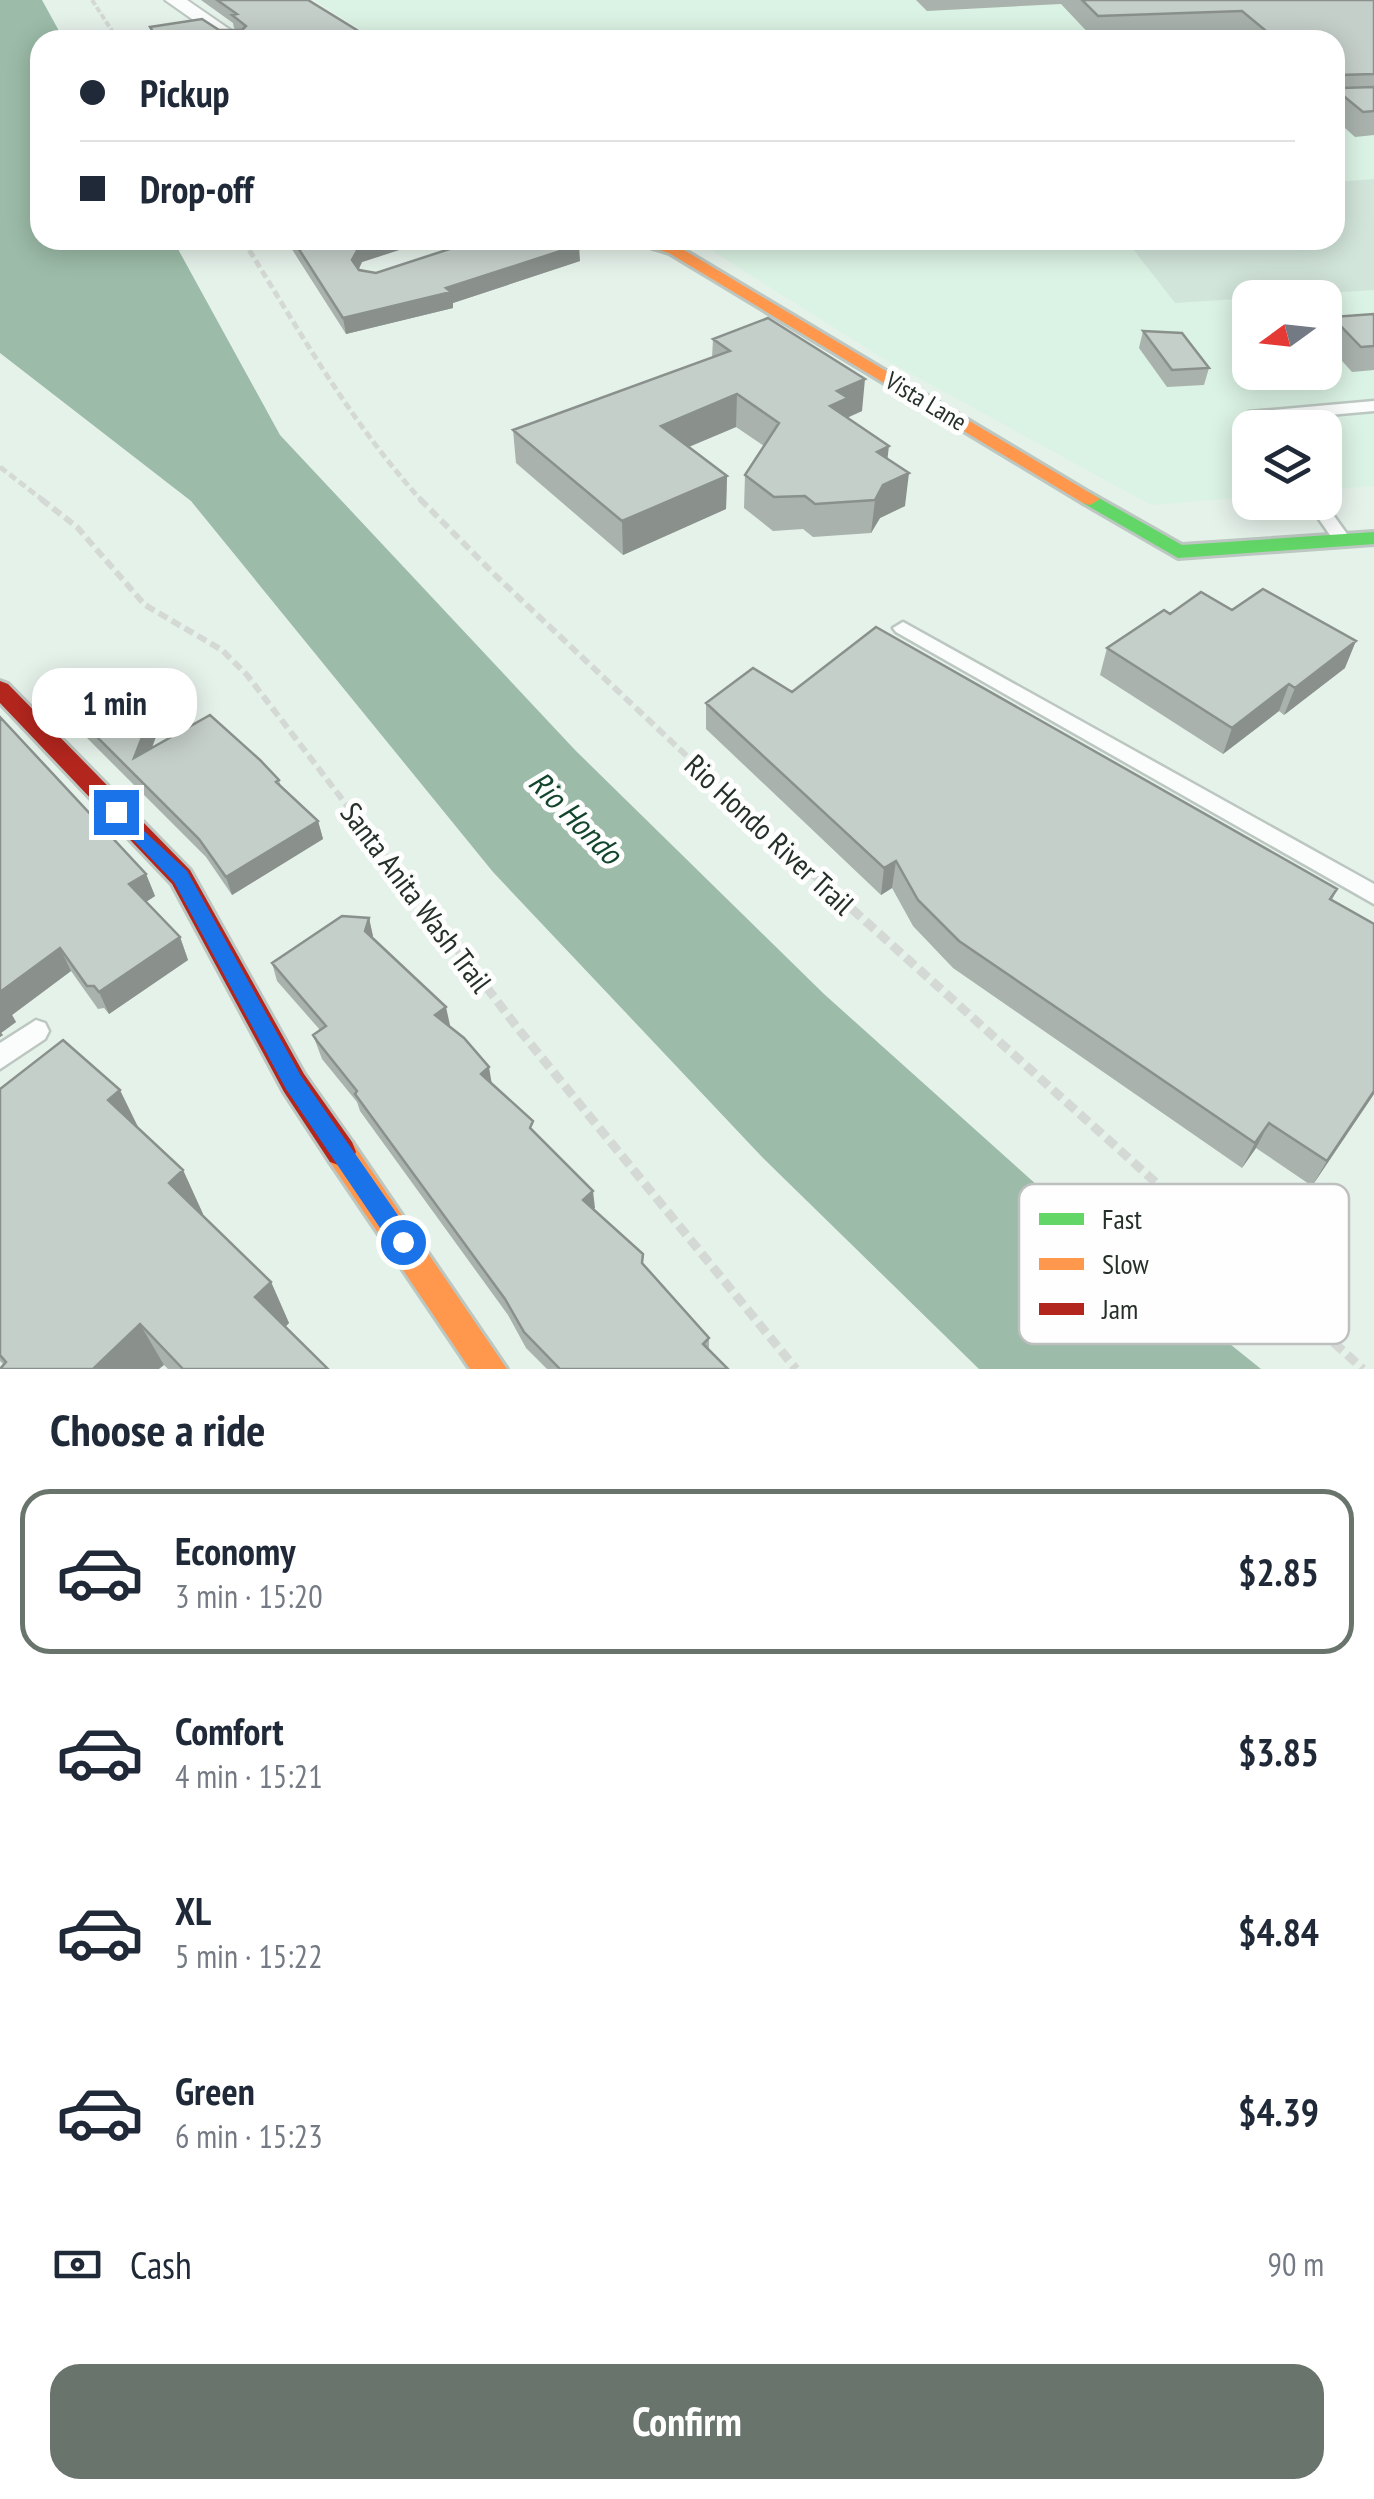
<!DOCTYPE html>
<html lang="en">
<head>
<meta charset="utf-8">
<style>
  :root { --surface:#fff; --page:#f6f6f7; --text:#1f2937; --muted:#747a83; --line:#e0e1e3; --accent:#69746d }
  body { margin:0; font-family:"PT Sans Narrow",sans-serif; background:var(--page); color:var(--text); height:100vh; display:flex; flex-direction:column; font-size:38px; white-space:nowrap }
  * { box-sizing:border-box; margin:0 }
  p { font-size:32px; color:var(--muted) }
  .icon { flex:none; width:55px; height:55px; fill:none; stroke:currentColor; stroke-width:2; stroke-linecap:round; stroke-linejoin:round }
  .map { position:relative; height:1369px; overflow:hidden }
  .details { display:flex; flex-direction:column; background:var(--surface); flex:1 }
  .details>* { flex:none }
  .top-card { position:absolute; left:30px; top:30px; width:1315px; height:220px; border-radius:30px; box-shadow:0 5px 25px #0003; display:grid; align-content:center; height:220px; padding:0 50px; background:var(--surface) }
  .needle { width:65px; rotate:255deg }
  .buttons { position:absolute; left:1232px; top:280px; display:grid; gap:20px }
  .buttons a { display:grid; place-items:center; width:110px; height:110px; border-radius:20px; background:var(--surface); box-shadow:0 5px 25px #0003; font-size:50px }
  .end { position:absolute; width:45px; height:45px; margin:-22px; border:12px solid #1a73e8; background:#fff; box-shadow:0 0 0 5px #fff }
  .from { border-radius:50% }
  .bubble { position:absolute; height:70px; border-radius:30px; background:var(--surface); box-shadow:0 5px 25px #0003; font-size:32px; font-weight:800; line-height:70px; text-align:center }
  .top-card b { display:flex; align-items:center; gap:35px; height:95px; font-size:38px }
  .top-card b+b { border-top:2px solid var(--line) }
  .top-card i { width:25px; height:25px; background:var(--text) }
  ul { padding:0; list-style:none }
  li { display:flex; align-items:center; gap:30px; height:165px; margin:0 20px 15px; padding:0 30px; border:5px solid transparent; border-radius:30px }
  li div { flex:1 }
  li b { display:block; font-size:38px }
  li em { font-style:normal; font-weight:800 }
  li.active { border-color:var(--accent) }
  li>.icon { width:90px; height:90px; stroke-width:1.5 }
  h2 { padding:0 50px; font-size:45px; line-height:120px }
  .pay { display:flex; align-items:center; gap:25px; height:110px; padding:0 50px; font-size:38px }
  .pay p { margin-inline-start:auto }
  .button { display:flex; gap:20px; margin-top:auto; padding:20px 50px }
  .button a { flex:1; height:115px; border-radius:30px; background:var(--accent); color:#fff; font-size:40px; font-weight:800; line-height:115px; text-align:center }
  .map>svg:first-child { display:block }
  .built { fill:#dbf3e4; fill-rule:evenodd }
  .green { fill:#d2e5da }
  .water { fill:#9cbba8 }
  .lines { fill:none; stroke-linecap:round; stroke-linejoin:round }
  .lane-casing { stroke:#bcc7c1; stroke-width:5 }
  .street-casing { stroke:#bcc7c1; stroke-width:4 }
  .fast-casing { stroke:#bcc7c1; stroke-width:6 }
  .slow-casing { stroke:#bcc7c1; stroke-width:6 }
  .jam-casing { stroke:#bcc7c1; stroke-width:6 }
  .path-far3 { stroke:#d5d9d6; stroke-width:4; stroke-dasharray:6 2.5; stroke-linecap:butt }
  .path-far2 { stroke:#d5d9d6; stroke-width:5; stroke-dasharray:8 4; stroke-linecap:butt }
  .path-far1 { stroke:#d5d9d6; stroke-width:6; stroke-dasharray:10 5; stroke-linecap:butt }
  .path { stroke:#d5d9d6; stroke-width:9; stroke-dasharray:12 6; stroke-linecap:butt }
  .lane { fill:#fbfdfc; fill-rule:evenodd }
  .street { fill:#fbfdfc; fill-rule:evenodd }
  .fast { fill:#63d668; fill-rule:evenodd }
  .slow { fill:#ff974d; fill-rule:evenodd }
  .jam { fill:#b3261e; fill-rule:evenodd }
  .wall { fill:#a9b2ad }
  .shaded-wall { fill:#8a918d }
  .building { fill:#c5cfc9; stroke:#8a918d; stroke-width:2.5 }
  .route { fill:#1a73e8 }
  .labels { text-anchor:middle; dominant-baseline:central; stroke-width:10; stroke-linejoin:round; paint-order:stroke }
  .far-street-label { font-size:25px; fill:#26302a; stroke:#fefefe }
  .street-label { font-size:30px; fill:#26302a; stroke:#fefefe }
  .water-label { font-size:32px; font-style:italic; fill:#13452d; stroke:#fefefe }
  .key { fill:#fefefe; stroke:#bdc0be; stroke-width:2.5 }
  .key-label { font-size:28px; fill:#26302a }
</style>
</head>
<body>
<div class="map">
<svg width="1374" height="1369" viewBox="0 0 1374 1369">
  <rect width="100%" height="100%" fill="#e5f2ea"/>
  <!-- built -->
  <path class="built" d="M314,0h1060v486l-49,4v-62h-75v69l-99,8 -267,-146 -189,-119h640v-200h-958zM1250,298h75v74h-75z"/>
  <!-- green -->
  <path class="green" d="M1374,179v111l-199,13 -49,-63h209v-58z"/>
  <!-- water -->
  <path class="water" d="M0,0h42l22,40h-24v200h133l107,195 296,316 248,243 253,227 184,148h-282l-216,-211 -270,-286 -302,-371 -191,-148z"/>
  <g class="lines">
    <!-- lane casing -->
    <g class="lane-casing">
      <path id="lane" d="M1374,401v10l-113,10 5,7 -16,1 -9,-12 8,-5z
        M1307,502h17l28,39 -3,4h-12z
        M903,622l471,262v20l-478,-272 -3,-4z
        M36,1020l9,3 4,8 -4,8 -45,30v-26z"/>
    </g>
    <!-- street casing -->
    <g class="street-casing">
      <path id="street" d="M165,0h22l58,40h-23z"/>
    </g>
    <!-- fast casing -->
    <g class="fast-casing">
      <path id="fast" d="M1090,493l92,52 192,-13v12l-196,14 -95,-55 -3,-4z"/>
    </g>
    <!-- slow casing -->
    <g class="slow-casing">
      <path id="slow" d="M626,240h26l27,7 421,252 -10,6 -7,-2 -414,-250z
        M341,1138l11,4 155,227h-37l-140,-207 -4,-10 4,-10z"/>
    </g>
    <!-- jam casing -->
    <g class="jam-casing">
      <path id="jam" d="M0,681l8,3 182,186 114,204 48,68 4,10 -4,10 -11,4 -11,-4 -46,-70 -112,-208 -172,-181z"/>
    </g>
    <!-- path-far3 -->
    <path class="path-far3" d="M92,0l26,40"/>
    <!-- path-far2 -->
    <path class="path-far2" d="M243,240c56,90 107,182 179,261
      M0,467l44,34"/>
    <!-- path-far1 -->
    <path class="path-far1" d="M41,499l36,28 68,78 77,45 25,25 154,201
      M420,499l75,76 319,301"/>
    <!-- path -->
    <path class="path" d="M399,873l121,158 276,338
      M812,873l551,496"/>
    <!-- lane -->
    <use href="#lane" class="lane"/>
    <!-- street -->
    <use href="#street" class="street"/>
    <!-- fast -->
    <use href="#fast" class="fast"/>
    <!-- slow -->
    <use href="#slow" class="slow"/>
    <!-- jam -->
    <use href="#jam" class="jam"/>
  </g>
  <!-- wall -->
  <path class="wall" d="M201,0h107l65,40h-220l-3,-13 87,3 -3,-2 -1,-5z
    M916,0h458v135l-19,2 -20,-18v-79h-91l-8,-7 -142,6 -33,-35 -134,7z
    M286,240h144l-68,22 -3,7 17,4 204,-12 -127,42v5l-107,26z
    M1374,314v56l-22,2 -27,-30 7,-25z
    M1143,331l66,37 -5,17 -37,2 -28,-39z
    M713,339l149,72 -15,7 40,41 18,47 -25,12 -9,15 -58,4 -10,-8 -30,2 -29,-23 1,-33 19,-29 -28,-19 -47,20 38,29 -1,33 -103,46 -107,-92 -3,-33 199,-72z
    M1232,610l113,58 -61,47 -5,-4 -56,43 -123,-79 7,-27 63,-34z
    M167,673l6,18 -21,57 127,32 2,7 37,34 5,18 -91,56 -26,-38 -119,-119 -7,-18z
    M792,692l545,197 -5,11 42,24v170l-62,92 -56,-38 -14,20 -289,-200 -40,-42 -21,-38 -11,7 -175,-166v-26z
    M0,717l146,157 9,22 -9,6 34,35 8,23 -79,54 -5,-6 -6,1 -27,-38 -59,44 4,7 -15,11 2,2 -3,2z
    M369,918l4,20 77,87 -2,1 44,58 43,48 60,76 -2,1 116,129v12l19,19h-181l-21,-21 -18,-33 -148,-204 -3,-9 -35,-43 -9,-24 7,-5 -43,-49 -5,-18z
    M0,1089l139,41 44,40 20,44 -1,1 69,67 18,41 -4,4 43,42h-160l-4,-4h-160l-4,-4z"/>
  <!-- shaded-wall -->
  <path class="shaded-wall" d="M380,240h50l-68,22 -7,14 -3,-16 7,-13z
    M579,245l1,16 -127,42v5l-107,26 -3,-16 103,-30z
    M865,379l-3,32 -16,7 -16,-12 7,-15z
    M737,394l-1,33 -74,31 -1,-32z
    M889,446l-4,33 -8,-27z
    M909,473l-4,33 -25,12 -9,15 4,-33 8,-15z
    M727,476l-1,33 -103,46 -1,-34z
    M1356,641l-11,27 -61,47 11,-27z
    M167,673l6,18 -32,85 -7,-18z
    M1289,684l-10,27 -56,43 9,-26z
    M318,821l5,18 -91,56 -6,-18z
    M896,861l-4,27 -11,7 3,-27z
    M146,874l9,22 -17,11 -9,-23z
    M369,918l4,18 -3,13 -5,-18z
    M180,937l8,23 -79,54 -10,-22z
    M60,948l11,23 -59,44 4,7 -15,11 2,2 -3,2v-45z
    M446,1007l4,18 -11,8 -4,-18z
    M489,1067l3,18 -11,-11z
    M120,1090l22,45 -34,-35z
    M1374,1091v3l-62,92 15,-25z
    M1269,1123l-13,25 -14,20 13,-25z
    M183,1170l20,44 -13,12 -21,-43z
    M593,1191l2,17 -10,9 -2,-17z
    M271,1282l18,41 -15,15 -19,-41z
    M140,1324l24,41 -5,4h-66z"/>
  <!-- building -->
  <path class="building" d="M217,0h91l65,40h-215l-8,-13 52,-8 17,11h23l4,-4 -14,-11 5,-1z
    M1082,0h292v74l-34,1 2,13 32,-1v24l-11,1 -28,-23v-49h-58l-35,-29 -144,5z
    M293,240h87l-21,7 -7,13 7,10 17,3 101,-33h94l8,5 -133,43 5,4 -108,26z
    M1374,314v32l-13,1 -29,-30z
    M768,318l97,61 -28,12 11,7 -18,8 59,40 -12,6 32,21 -26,12 -8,15 -60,4 -10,-8 -31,1 -29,-22 34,-52 -42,-29 -76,32 66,50 -105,45 -109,-91 217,-79 -17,-12z
    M1143,331l39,2 27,35 -37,2z
    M1263,589l93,52 -61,47 -6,-4 -57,44 -125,-80 57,-38 6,4 31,-22 31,18z
    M876,627l461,262 -7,10 44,25v167l-47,70 -58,-38 -14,20 -296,-202 -41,-41 -22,-39 -12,7 -178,-165 47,-35 39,24z
    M167,673l-33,85 76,-43 50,45 19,20 -3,2 42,39 -92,56 -27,-38 -119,-119z
    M0,717l146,157 -17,10 51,53 -81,55 -5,-6h-7l-27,-38 -60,44z
    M342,916l27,2 -4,13 81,76 -11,8 29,23 25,29 -8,7 52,47 -3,7 63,63 -10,9 60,54 -1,9 67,75 -6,6 25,25h-168l-36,-37 -19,-33 -150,-205 2,-3 -40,-50 -4,-6 13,-9 -54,-63z
    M63,1040l57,50 -12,10 75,70 -14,13 102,99 -16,15 73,72h-145l-43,-45 -47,45h-93l6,-7 -6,-7v-266z"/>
  <!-- route -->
  <path class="route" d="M116,805l71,66 114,205 110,158 3,8 -3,8 -8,3 -8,-3 -109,-161 -112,-207 -64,-66v-9z"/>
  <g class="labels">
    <!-- far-street labels -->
    <g class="far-street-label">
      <text transform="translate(926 401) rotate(31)">Vista Lane</text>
    </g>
    <!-- street labels -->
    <g class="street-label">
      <text transform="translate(770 834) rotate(43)">Rio Hondo River Trail</text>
      <text transform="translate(417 897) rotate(53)">Santa Anita Wash Trail</text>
    </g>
    <!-- water labels -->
    <g class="water-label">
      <text transform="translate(576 817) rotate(45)">Rio Hondo</text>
    </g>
  </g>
  <!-- legend -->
  <rect x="1019" y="1184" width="330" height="160" rx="15" class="key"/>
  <rect x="1039" y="1213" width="45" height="12" fill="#63d668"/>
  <rect x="1039" y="1258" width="45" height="12" fill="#ff974d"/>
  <rect x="1039" y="1303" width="45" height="12" fill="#b3261e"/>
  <g class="key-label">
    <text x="1102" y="1229">Fast</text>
    <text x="1102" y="1274">Slow</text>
    <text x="1102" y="1319">Jam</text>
  </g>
</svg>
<div class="buttons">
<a><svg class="needle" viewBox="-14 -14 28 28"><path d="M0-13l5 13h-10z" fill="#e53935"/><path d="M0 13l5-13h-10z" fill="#747a83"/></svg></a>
<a><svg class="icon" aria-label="layers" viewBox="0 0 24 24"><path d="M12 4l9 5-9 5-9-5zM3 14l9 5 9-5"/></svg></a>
</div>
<i class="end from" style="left:403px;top:1242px"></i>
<i class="end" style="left:116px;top:812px"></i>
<div class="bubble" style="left:32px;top:668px;width:165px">1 min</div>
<div class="top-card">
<b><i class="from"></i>Pickup</b>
<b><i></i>Drop-off</b>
</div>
</div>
<section class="details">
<h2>Choose a ride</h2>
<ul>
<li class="active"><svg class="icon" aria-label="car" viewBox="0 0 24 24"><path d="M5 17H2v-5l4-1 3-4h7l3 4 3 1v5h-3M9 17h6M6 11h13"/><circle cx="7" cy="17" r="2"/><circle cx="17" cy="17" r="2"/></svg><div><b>Economy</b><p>3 min · 15:20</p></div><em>$2.85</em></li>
<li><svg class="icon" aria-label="car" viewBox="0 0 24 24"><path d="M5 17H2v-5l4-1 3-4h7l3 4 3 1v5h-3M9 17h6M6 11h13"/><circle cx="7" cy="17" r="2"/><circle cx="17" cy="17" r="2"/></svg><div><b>Comfort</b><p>4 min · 15:21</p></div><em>$3.85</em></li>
<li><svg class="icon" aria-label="car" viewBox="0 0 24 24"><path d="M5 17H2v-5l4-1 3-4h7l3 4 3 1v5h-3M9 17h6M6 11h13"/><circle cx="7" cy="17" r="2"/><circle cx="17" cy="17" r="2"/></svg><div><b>XL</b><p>5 min · 15:22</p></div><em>$4.84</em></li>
<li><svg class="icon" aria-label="car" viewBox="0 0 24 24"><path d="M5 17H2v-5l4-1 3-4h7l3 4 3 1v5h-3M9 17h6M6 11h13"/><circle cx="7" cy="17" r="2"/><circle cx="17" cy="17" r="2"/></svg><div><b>Green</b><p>6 min · 15:23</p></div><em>$4.39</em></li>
</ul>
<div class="pay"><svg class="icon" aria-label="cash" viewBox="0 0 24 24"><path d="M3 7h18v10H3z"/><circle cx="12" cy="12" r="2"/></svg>Cash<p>90 m</p></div>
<div class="button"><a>Confirm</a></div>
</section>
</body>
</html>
